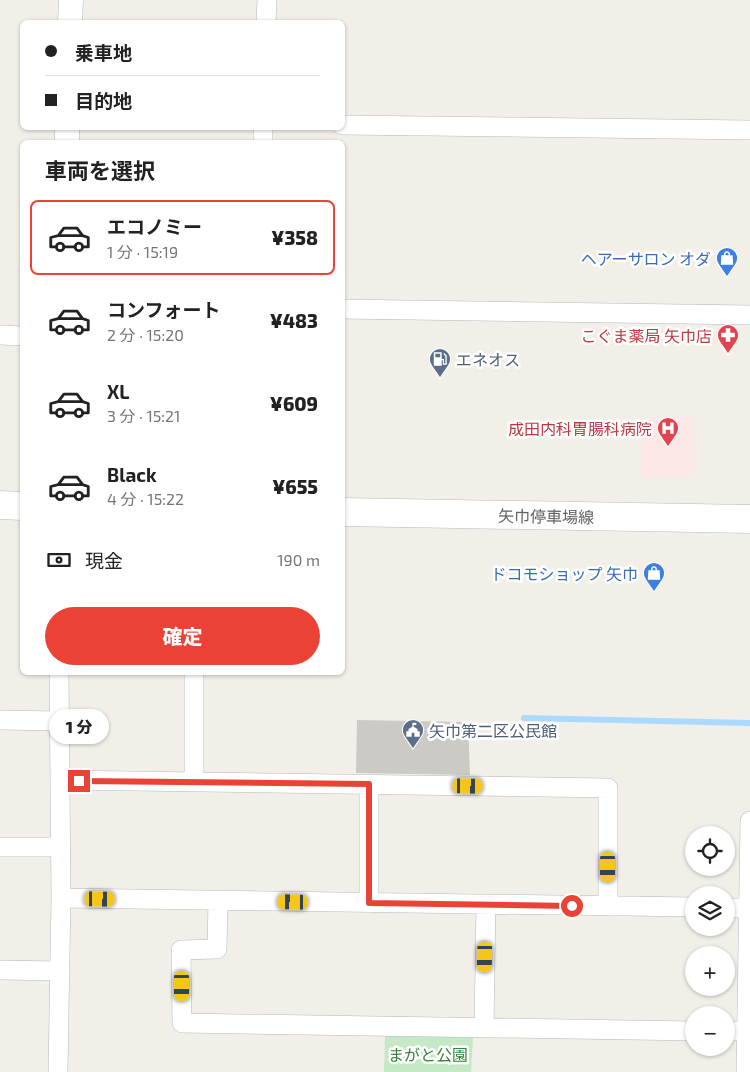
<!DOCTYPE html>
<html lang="ja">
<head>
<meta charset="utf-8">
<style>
  :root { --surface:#fff; --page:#f2f2f2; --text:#222; --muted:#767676; --line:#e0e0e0; --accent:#ea4335 }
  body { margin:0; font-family:"Exo 2","Noto Sans JP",sans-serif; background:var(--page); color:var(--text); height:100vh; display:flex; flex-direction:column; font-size:19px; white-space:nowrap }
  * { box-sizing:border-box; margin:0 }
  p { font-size:16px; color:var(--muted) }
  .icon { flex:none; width:28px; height:28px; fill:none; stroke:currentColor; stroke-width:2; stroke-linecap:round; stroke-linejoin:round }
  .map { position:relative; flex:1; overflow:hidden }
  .details { position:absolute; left:20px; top:140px; width:325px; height:535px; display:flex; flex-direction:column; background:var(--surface); border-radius:8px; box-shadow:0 1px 4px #0004 }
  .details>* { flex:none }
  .guide { position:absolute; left:20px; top:20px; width:325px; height:110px; border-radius:8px; box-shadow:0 1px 4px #0004; display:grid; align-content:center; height:110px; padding:0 25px; background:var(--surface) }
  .controls { position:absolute; left:685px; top:826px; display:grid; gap:10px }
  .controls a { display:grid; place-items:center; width:50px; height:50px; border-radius:50%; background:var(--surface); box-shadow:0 1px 4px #0004; font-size:25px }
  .end { position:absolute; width:22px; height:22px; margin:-11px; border:6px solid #ea4335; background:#fff; box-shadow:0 0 0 2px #fff }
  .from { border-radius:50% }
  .bubble { position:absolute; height:35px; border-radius:18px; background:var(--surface); box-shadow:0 1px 4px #0004; font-size:16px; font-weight:800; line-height:35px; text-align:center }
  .car { position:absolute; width:15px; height:30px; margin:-15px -8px; border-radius:6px; box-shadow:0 0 4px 1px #0007; background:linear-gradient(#f5c518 24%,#345 0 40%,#f5c518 0 76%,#345 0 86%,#f5c518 0) }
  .guide b { display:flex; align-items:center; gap:18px; height:48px; font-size:19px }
  .guide b+b { border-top:1px solid var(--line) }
  .guide i { width:12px; height:12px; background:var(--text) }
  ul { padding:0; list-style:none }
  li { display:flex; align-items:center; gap:15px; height:75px; margin:0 10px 8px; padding:0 15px; border:2px solid transparent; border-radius:8px }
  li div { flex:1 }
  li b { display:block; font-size:19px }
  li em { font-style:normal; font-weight:800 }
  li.active { border-color:var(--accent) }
  li>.icon { width:45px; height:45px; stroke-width:1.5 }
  h2 { padding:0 25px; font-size:22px; line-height:60px }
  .pay { display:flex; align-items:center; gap:12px; height:55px; padding:0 25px; font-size:19px }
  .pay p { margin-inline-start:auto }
  .button { display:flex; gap:10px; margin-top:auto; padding:10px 25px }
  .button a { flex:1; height:58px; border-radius:30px; background:var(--accent); color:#fff; font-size:20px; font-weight:800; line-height:58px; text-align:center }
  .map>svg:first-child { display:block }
  .medical { fill:#fce8e6 }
  .green { fill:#c5e8c5 }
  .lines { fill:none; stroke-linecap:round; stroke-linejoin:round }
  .stream { stroke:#aadaff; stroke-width:6 }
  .building { fill:#cccac5 }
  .minor-casing { stroke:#b5b8bc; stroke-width:20 }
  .tertiary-casing { stroke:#b5b8bc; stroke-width:25 }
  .secondary-casing { stroke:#b6babf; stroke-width:29 }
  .minor { stroke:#fff; stroke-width:19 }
  .tertiary { stroke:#fff; stroke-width:24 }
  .secondary { stroke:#fff; stroke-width:28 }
  .route { stroke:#ea4335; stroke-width:6 }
  .labels { text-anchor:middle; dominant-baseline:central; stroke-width:5; stroke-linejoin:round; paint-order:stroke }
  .shop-label { font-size:16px; fill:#366cbe; stroke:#fff; text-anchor:end }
  .health-label { font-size:16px; fill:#be3a42; stroke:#fff; text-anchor:end }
  .service-label { font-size:16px; fill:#4e5e75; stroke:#fff; text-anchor:start }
  .street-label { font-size:16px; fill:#5f6368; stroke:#fff }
  .park-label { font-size:16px; fill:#348238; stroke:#fff }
</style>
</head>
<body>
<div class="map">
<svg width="750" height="1072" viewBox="0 0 750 1072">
  <rect width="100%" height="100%" fill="#f1efe8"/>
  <!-- medical -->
  <path class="medical" d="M693,417l2,59 -53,1 -1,-59z"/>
  <!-- green -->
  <path class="green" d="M385,1036l88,1 -2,35h-87z"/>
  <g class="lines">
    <!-- stream -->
    <path class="stream" d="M524,718l226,5"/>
  </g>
  <!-- building -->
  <path class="building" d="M357,720l111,2 2,53 -114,-2z"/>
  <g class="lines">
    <!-- minor casing -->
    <g class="minor-casing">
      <path id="minor" d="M266,22l1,-22
        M342,125l408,5
        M263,142v-14
        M342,309l408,6
        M0,335l22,1
        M0,720l60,1
        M60,780l548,8v118
        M194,782v-110
        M369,784v119
        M0,847h61
        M61,898l633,9
        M218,900l-1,49 -36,1 1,73 512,8
        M726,908h24
        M0,970l60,1
        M484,1028l2,-124
        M726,1031h20
        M58,1072l3,-174 -2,-226
        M746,1072l4,-251"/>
    </g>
    <!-- tertiary casing -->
    <g class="tertiary-casing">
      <path id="tertiary" d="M70,22l1,-22
        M67,142v-14"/>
    </g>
    <!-- secondary casing -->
    <g class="secondary-casing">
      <path id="secondary" d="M0,505l22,1
        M342,512l408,7"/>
    </g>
    <!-- minor -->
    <use href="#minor" class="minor"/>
    <!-- tertiary -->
    <use href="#tertiary" class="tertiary"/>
    <!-- secondary -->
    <use href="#secondary" class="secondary"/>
  </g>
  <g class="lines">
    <!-- route -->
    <path class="route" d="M79,781l290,3v119l203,3"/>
  </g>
  <!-- icons -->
  <defs>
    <g id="shop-pin" transform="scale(1.125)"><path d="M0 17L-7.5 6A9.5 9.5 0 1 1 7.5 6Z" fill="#3f7fe0" stroke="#fff"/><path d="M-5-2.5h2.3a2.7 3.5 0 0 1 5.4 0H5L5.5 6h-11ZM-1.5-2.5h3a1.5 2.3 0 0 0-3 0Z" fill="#fff"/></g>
    <g id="pharmacy-pin" transform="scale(1.125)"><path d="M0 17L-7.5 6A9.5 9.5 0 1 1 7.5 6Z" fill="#e0444e" stroke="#fff"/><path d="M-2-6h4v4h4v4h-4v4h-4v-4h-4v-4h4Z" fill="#fff"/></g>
    <g id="fuel-pin" transform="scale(1.125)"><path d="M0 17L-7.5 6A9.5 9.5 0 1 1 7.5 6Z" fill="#5c6f8a" stroke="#fff"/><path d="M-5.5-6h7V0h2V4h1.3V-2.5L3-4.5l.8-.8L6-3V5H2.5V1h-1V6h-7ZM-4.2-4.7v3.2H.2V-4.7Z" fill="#fff"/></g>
    <g id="hospital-pin" transform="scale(1.125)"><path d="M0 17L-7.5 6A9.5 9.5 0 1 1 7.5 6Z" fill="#e0444e" stroke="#fff"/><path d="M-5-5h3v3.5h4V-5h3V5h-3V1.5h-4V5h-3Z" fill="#fff"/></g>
    <g id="civic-pin" transform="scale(1.125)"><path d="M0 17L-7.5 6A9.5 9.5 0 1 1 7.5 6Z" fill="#5c6f8a" stroke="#fff"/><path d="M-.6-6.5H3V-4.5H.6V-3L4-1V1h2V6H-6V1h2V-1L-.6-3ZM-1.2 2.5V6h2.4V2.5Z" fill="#fff"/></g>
  </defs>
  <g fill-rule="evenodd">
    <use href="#shop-pin" x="727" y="258"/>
    <use href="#pharmacy-pin" x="728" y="335"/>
    <use href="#fuel-pin" x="440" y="359"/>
    <use href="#hospital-pin" x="668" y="428"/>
    <use href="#shop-pin" x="654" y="573"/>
    <use href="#civic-pin" x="413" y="730"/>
  </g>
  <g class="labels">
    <!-- shop labels -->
    <g class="shop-label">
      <text x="711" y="258">ヘアーサロン オダ</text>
      <text x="638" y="573">ドコモショップ 矢巾</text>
    </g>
    <!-- health labels -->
    <g class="health-label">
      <text x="712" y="335">こぐま薬局 矢巾店</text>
      <text x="652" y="428">成田内科胃腸科病院</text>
    </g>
    <!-- service labels -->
    <g class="service-label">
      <text x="456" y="359">エネオス</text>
      <text x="429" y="730">矢巾第二区公民館</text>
    </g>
    <!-- street labels -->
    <g class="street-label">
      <text transform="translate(546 516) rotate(1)">矢巾停車場線</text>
    </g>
    <!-- park labels -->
    <g class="park-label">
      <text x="428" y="1054">まがと公園</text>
    </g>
  </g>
</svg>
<div class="controls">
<a><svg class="icon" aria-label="locate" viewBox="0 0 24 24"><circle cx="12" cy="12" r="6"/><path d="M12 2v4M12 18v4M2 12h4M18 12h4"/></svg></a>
<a><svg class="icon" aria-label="layers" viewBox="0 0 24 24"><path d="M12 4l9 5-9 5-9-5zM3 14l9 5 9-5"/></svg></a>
<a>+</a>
<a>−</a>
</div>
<i class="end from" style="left:572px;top:906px"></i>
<i class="end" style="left:79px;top:781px"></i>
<div class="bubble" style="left:49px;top:709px;width:60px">1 分</div>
<i class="car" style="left:468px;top:786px;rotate:91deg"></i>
<i class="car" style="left:608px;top:867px;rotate:180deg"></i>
<i class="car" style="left:100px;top:899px;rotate:91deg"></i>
<i class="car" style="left:293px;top:902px;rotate:271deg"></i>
<i class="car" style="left:485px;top:957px;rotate:181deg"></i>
<i class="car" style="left:182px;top:986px;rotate:180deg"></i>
<div class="guide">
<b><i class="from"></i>乗車地</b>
<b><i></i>目的地</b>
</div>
<section class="details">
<h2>車両を選択</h2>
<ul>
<li class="active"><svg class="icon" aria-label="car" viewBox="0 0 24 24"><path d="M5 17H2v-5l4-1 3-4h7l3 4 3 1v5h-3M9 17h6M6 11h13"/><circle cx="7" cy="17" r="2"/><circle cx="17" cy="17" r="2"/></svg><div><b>エコノミー</b><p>1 分 · 15:19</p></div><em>¥358</em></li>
<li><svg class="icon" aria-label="car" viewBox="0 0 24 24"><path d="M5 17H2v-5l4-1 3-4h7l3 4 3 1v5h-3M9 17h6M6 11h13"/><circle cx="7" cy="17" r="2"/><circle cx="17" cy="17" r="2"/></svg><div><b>コンフォート</b><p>2 分 · 15:20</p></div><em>¥483</em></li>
<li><svg class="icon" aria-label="car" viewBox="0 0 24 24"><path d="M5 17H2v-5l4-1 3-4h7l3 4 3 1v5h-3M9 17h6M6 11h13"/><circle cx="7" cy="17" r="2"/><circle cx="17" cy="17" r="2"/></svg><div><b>XL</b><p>3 分 · 15:21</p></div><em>¥609</em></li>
<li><svg class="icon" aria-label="car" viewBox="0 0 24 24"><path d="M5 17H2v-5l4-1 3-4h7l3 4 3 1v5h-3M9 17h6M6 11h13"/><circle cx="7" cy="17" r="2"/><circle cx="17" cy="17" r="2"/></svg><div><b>Black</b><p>4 分 · 15:22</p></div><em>¥655</em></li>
</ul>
<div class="pay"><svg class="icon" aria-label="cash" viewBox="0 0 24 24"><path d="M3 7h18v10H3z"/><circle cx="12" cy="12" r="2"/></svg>現金<p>190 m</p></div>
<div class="button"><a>確定</a></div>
</section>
</div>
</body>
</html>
